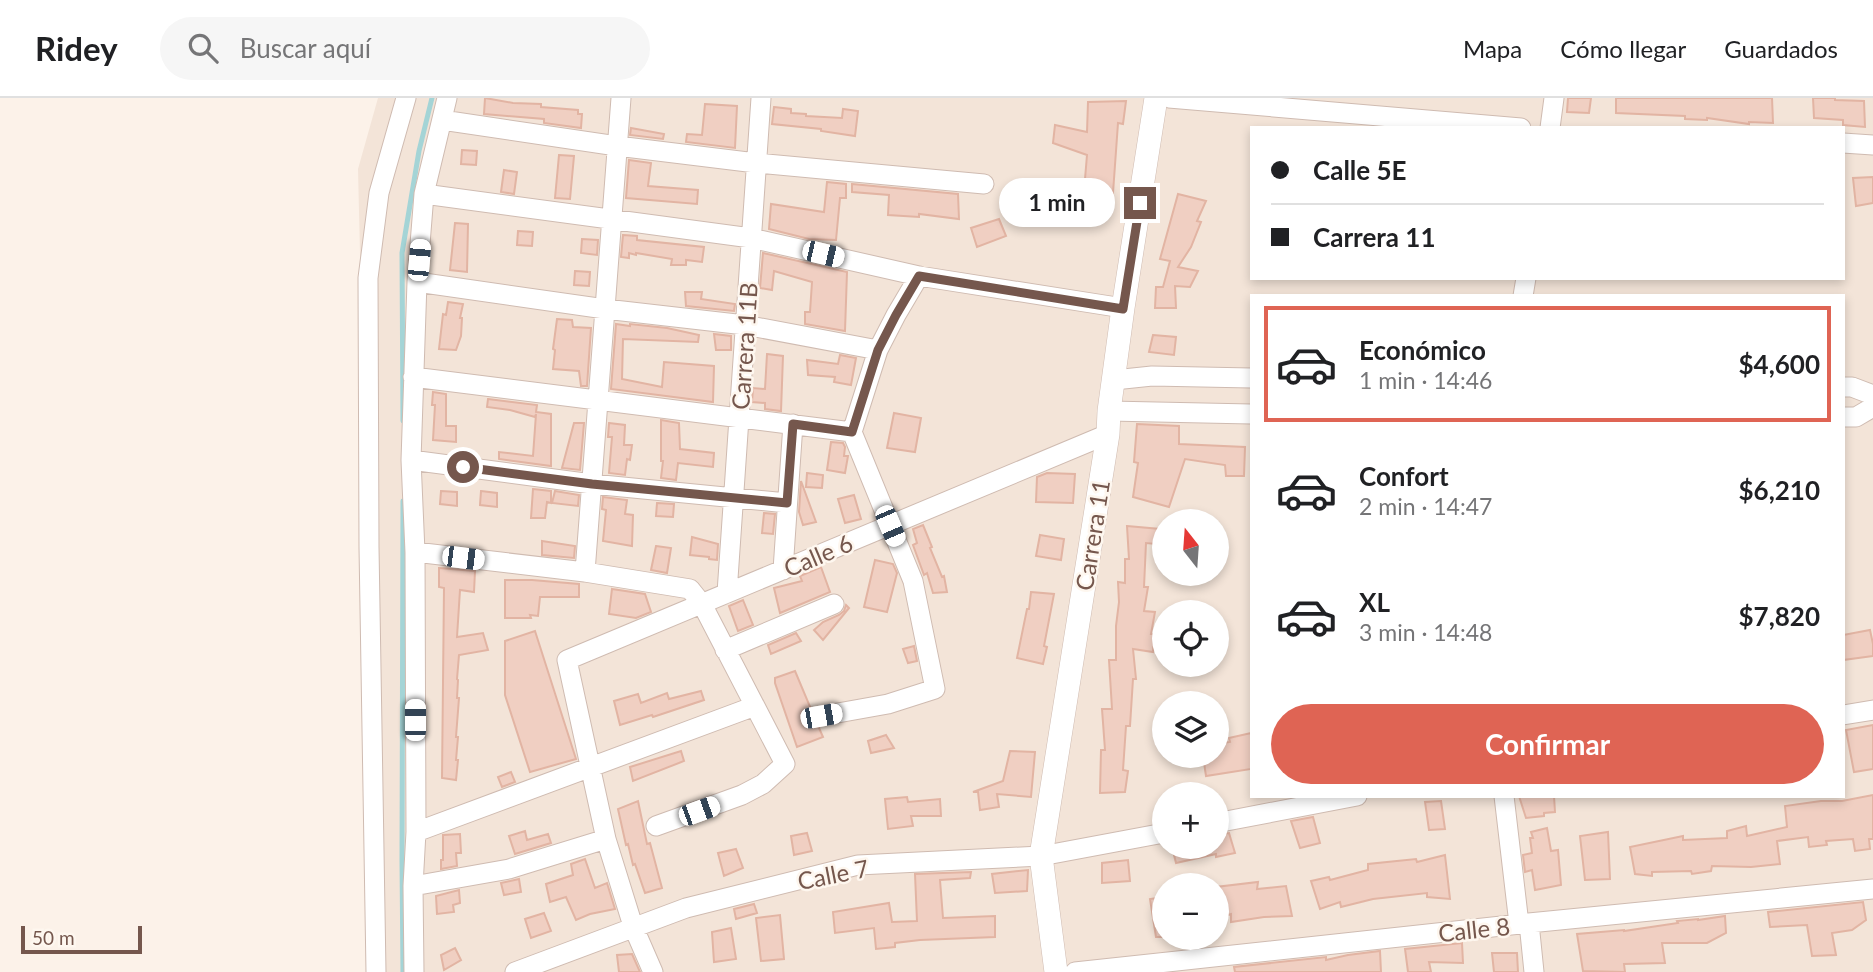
<!DOCTYPE html>
<html lang="es">
<head>
<meta charset="utf-8">
<style>
  :root { --surface:#fff; --page:#f6f6f6; --text:#202124; --muted:#757577; --line:#e0e0e0; --accent:#df6454 }
  body { margin:0; font-family:Lato,sans-serif; background:var(--page); color:var(--text); height:100vh; display:flex; flex-direction:column; font-size:26px; white-space:nowrap }
  * { box-sizing:border-box; margin:0 }
  p { font-size:23px; color:var(--muted) }
  .icon { flex:none; width:38px; height:38px; fill:none; stroke:currentColor; stroke-width:2; stroke-linecap:round; stroke-linejoin:round }
  .map { position:relative; flex:1; overflow:hidden }
  .drawer { position:absolute; left:1250px; top:196px; width:595px; height:504px; display:flex; flex-direction:column; background:var(--surface); border-radius:0px; box-shadow:0 4px 10px #0003 }
  .drawer>* { flex:none }
  .top-card { position:absolute; left:1250px; top:28px; width:595px; height:154px; border-radius:0px; box-shadow:0 4px 10px #0003; display:grid; align-content:center; height:154px; padding:0 21px; background:var(--surface) }
  .needle { width:46px; rotate:343deg }
  .controls { position:absolute; left:1152px; top:411px; display:grid; gap:14px }
  .controls a { display:grid; place-items:center; width:77px; height:77px; border-radius:50%; background:var(--surface); box-shadow:0 4px 10px #0003; font-size:35px }
  .scale { position:absolute; left:21px; bottom:18px; width:121px; box-sizing:border-box; padding-left:7px; border:4px solid #75574d; border-top:0; font-size:19px; line-height:24px; white-space:nowrap; color:#75574d; -webkit-text-stroke:5px #fef7ef; paint-order:stroke }
  .end { position:absolute; width:32px; height:32px; margin:-16px; border:9px solid #75574d; background:#fff; box-shadow:0 0 0 4px #fff }
  .from { border-radius:50% }
  .bubble { position:absolute; height:49px; border-radius:24px; background:var(--surface); box-shadow:0 4px 10px #0003; font-size:23px; font-weight:700; line-height:49px; text-align:center }
  .car { position:absolute; width:21px; height:42px; margin:-21px -10px; border-radius:9px; box-shadow:0 0 5px 2px #0007; background:linear-gradient(#fff 24%,#345 0 40%,#fff 0 76%,#345 0 86%,#fff 0) }
  .top-card b { display:flex; align-items:center; gap:24px; height:66px; font-size:26px }
  .top-card b+b { border-top:2px solid var(--line) }
  .top-card i { width:18px; height:18px; background:var(--text) }
  ul { padding:12px 0 0; list-style:none }
  li { display:flex; align-items:center; gap:21px; height:116px; margin:0 14px 10px; padding:0 7px; border:4px solid transparent; border-radius:0px }
  li div { flex:1 }
  li b { display:block; font-size:26px }
  li em { font-style:normal; font-weight:700 }
  li.selected { border-color:var(--accent) }
  li>.icon { width:63px; height:63px; stroke-width:1.5 }
  .button { display:flex; gap:14px; margin-top:auto; padding:14px 21px }
  .button a { flex:1; height:80px; border-radius:42px; background:var(--accent); color:#fff; font-size:28px; font-weight:700; line-height:80px; text-align:center }
  header { display:flex; align-items:center; gap:42px; box-sizing:border-box; height:98px; padding:0 35px; background:var(--surface); border-bottom:2px solid var(--line) }
  header strong { font-size:33px }
  nav { display:flex; gap:38px; margin-inline-start:auto; font-size:24px }
  .search { width:490px; height:63px; background:var(--page); display:flex; align-items:center; gap:18px; box-sizing:border-box; padding:0 24px; border-radius:38px; color:var(--muted); font-size:26px }
  .map>svg:first-child { display:block }
  .residential { fill:#f3e4d8; fill-rule:evenodd }
  .lines { fill:none; stroke-linecap:round; stroke-linejoin:round }
  .stream { stroke:#a4d4d6; stroke-width:5 }
  .building { fill:#f0cfc2; stroke:#e2b4a3; stroke-width:2 }
  .minor-casing { stroke:#cfbbb1; stroke-width:21 }
  .tertiary-casing { stroke:#cfbbb1; stroke-width:24 }
  .minor { stroke:#fff; stroke-width:19 }
  .tertiary { stroke:#fff; stroke-width:23 }
  .route { stroke:#75574d; stroke-width:9 }
  .labels { text-anchor:middle; dominant-baseline:central; stroke-width:5; stroke-linejoin:round; paint-order:stroke }
  .street-label { font-size:24px; fill:#75574d; stroke:#fef7ef }
</style>
</head>
<body>
<header>
<strong>Ridey</strong>
<div class="search"><svg class="icon" aria-label="search" viewBox="0 0 24 24"><circle cx="10" cy="10" r="6"/><path d="M15 15l6 6"/></svg>Buscar aquí</div>
<nav><a>Mapa</a><a>Cómo llegar</a><a>Guardados</a></nav>
</header>
<div class="map">
<svg width="1873" height="874" viewBox="0 0 1873 874">
  <rect width="100%" height="100%" fill="#fcf2e9"/>
  <!-- residential -->
  <path class="residential" d="M378,0h1495v874h-1496l-19,-803zM1251,30h592v150h-592zM1251,198h592v500h-592zM1164,424h52v52h-52zM1164,514h52v53h-52zM1164,606h52v52h-52zM1164,696h52v53h-52zM1164,788h52v52h-52z"/>
  <g class="lines">
    <!-- stream -->
    <path class="stream" d="M403,323l-1,-168 17,-102 13,-53
      M403,874l-1,-111 1,-360"/>
  </g>
  <!-- building -->
  <path class="building" d="M485,0l28,5 28,1v3l37,3v4h4l-1,14 -37,-5v-4l-60,-5z
    M1568,0h23l-2,15 -22,-1z
    M1616,0h156l1,25 -24,-1v2l-42,-6v2l-22,-1v-3l-69,-3z
    M1813,0h22v2l29,1 1,26 -22,-2v-5l-29,-2z
    M1126,3l-3,23 -5,-1 -5,70 -29,-2 3,-36 -34,-12 2,-18 32,7 1,-30z
    M705,6l32,2 -2,42 -49,-6 1,-8 15,1z
    M774,9l17,2v4l15,1v2l36,2 1,-9 15,2 -3,25 -34,-5v-2l-49,-5z
    M631,30l33,6 -1,5 -33,-4z
    M462,52l15,1 -1,14 -15,-1z
    M559,57l15,1 -4,43 -15,-1z
    M629,62l22,3 -3,23 50,4 -1,14 -71,-6z
    M504,72l13,2 -3,22 -13,-2z
    M1873,79v26l-17,3 -3,-28z
    M827,84l19,2v14h-6l-4,42 -27,-1 -40,-10 2,-25 53,8z
    M852,86l106,10 1,25 -40,-5v3l-31,-2 1,-20 -37,-3z
    M1178,96l28,7 -9,20 4,1 -10,25 -13,20 20,4 -8,16 -15,-1 1,22h-21l1,-21h7l7,-26 -10,-2z
    M999,121l7,17 -29,11 -6,-19z
    M455,125l13,1 -1,48 -17,-2z
    M518,133l15,1 -1,14 -15,-1z
    M623,137l14,1v4l67,7 -2,15 -16,-2v5h-15l1,-6 -36,-6v2l-7,-2v5l-8,-1z
    M582,141l16,1 -1,15 -16,-2z
    M763,155l84,19 -2,59 -40,-7v-12h5l2,-30 -38,-11 -2,19 -12,-2z
    M575,173l15,1 -1,14 -15,-1z
    M685,194h17l-1,7 34,5 -1,7 -48,-5z
    M448,204l15,2 -3,14h2l-1,18 -5,14 -17,-1 4,-35 3,1z
    M557,221l15,1 1,7 18,1 -4,58h-6l-2,-15 -26,-2 2,-19 -2,-1z
    M616,226l14,2v-2l37,4 32,7 -1,7 -75,-3 -1,40 40,8 2,-25 50,4 -1,36 -102,-13z
    M714,236l17,2v14h-15z
    M1153,237l23,2 -2,18 -25,-3z
    M767,256l16,2 -2,55 -16,-2v-6l-13,-1 1,-14 12,1z
    M840,257l16,3 -5,27 -17,-3 1,-5 -27,-2 -1,-15 31,4z
    M433,294l13,2v32h10v16l-23,-2 2,-35h-3z
    M488,301l49,6 -1,7 15,2v52l-52,-7v-7l34,4 3,-42 -1,3 -25,-7 -23,-3z
    M894,315l27,5 -6,34 -28,-4z
    M661,322l18,3 1,26 34,4 -1,14 -35,-4 -2,17 -15,-2 2,-17h-2z
    M574,325h10l-4,47 -18,-2z
    M609,325l16,2 -1,20h8l-2,15 -3,-1 -2,16 -16,-2 3,-36h-4z
    M1137,326l42,2v18l66,3 -1,29h-18l-1,-11 -40,-6 -16,48 -36,-10 5,-34 -4,-1z
    M831,344l12,1 2,4 -1,9h4l-3,17 -18,-3z
    M807,375l16,2 -1,13 -16,-1z
    M1047,375l28,1 -2,29 -37,-1 1,-25z
    M801,383l15,41 -13,3 -4,-13z
    M533,391l18,2v12l-4,-1 -2,16h-14z
    M441,393l16,1v14l-17,-2z
    M481,393l16,2v14l-17,-2z
    M555,393l24,4 -1,11 -26,-3z
    M854,397l7,24 -16,4 -7,-24z
    M603,399l24,3 -2,14 8,1 -1,31 -29,-5 3,-31 -4,-1z
    M657,405l17,1 -1,13 -17,-1z
    M764,415l11,1 -2,20 -11,-1z
    M923,427l9,22 -2,1 12,29 2,-1 3,16 -14,1 -6,-20 -3,2 -11,-30 4,-2 -4,-14z
    M1127,428l33,3 -4,15 -10,-1 -2,44h4l-4,24 11,1 -4,22h3l-1,18 -20,-3 3,30h-3l-3,47h-4l-3,44 5,1 -3,21 -25,1 1,-43h4l-3,-41h10l-3,-49h7v-34l3,-24 -1,-20 7,1v-24h4z
    M1040,437l24,4 -3,21 -25,-4z
    M692,439l26,7 -1,16 -8,-1v-2l-19,-2z
    M542,443l33,5 -1,12 -32,-3z
    M656,448l15,2 -4,25 -16,-3z
    M875,462l18,4 4,9 -10,39 -23,-5z
    M821,469l9,25 -50,21 -6,-25 28,-7 -2,-5z
    M439,470l36,3 -1,21 -14,-2 -3,47 26,-4 5,17 -29,5 -2,24 1,1 -1,18h2l-3,39h2l-2,23h2l-2,20 -14,-2 2,-190 -5,-1z
    M505,482h27l47,4v13h-39l-2,19 -8,-1 1,3h-26z
    M612,491l33,5 6,18 -15,6 -27,-4z
    M1031,494l23,2 -10,52 3,1 -4,17 -26,-6 10,-49h2z
    M743,502l10,25 -15,6 -9,-25z
    M846,507l3,3 -26,32 -9,-10 9,-8 16,-7 5,-4z
    M1870,532l3,14v12l-30,4v-25z
    M535,533l41,128 -46,13 -25,-77v-54z
    M796,535l5,8 -30,13 -3,-9z
    M914,548l3,15 -9,2 -5,-14z
    M795,573l16,38 -2,10 3,5 7,4 4,9 -26,10 -22,-64v-5z
    M701,593l3,9 -51,17 -1,-2 -32,10 -6,-24 24,-7 3,9 26,-10 2,6z
    M1873,627v44l-19,3 -8,-42z
    M1251,635v36l-45,7 -3,-20h13v-12l14,-2 -1,-4z
    M886,637l8,13 -23,5 -3,-12z
    M681,653l3,10 -51,20 -3,-14z
    M1010,653l25,1 -4,45 -34,-3 2,13 -19,3 -2,-18h-5l30,-11z
    M511,674l4,10 -13,5 -4,-10z
    M1873,697v44h-4l1,10 -15,2 -2,-12 -27,2 1,4 -18,2 -1,-10 -31,4 3,23 -29,3 -39,-1 -1,5 -19,3 -1,-3 -39,1v4l-17,-2 -5,-27 53,-11v4l44,-2v-7l19,-5 1,10 40,-9 -2,-21 36,-5h21z
    M1519,698h35l1,16 -11,1v3l-18,2z
    M907,699l1,5 32,-3 1,17h-30l2,10 -25,3 -3,-30z
    M638,703l9,43 3,-1 12,45 -17,5 -10,-29 -2,1 -5,-21 -2,1 -8,-36z
    M1441,703l4,28 -16,1 -4,-28z
    M1313,719l7,26 -20,5 -9,-27z
    M1547,730l4,23 7,-1 3,35 -26,5 -3,-20 -7,2 -2,-17 9,-2 -2,-15h3l-2,-6z
    M525,733l2,9 21,-6 3,9 -36,11 -6,-18z
    M1608,734l2,47 -25,1 -5,-44z
    M807,735l5,18 -18,4 -3,-19z
    M1229,735l6,20 -19,4v-3l-40,9 -4,-16h44v-12z
    M460,736l1,19h-5l1,13 -16,3v-9h2v-25z
    M736,751l7,19 -19,8 -6,-23z
    M1445,757l5,44 -23,-2v-4l-54,6 -32,8 -1,-5 -20,7 -9,-28 18,-4 1,3 38,-10v-6l48,-5 1,3z
    M585,761l10,29 12,-5 8,26 -25,5 -14,6 -10,-23 -16,5 -4,-18 27,-9 -2,-11z
    M1128,762l2,21 -28,2v-20z
    M1028,772l-1,21 -32,2 -3,-19z
    M971,774l-1,6 -30,2 3,38 52,-2v21l-75,3 -25,3v4l-19,2 -2,-21 -39,5 -2,-21 56,-9 3,19 25,-1 -2,-47z
    M519,781l2,13 -17,3 -3,-12z
    M1258,784l-1,7 29,-3 6,30 -28,1 -33,5v-8l-15,4v-31z
    M459,792l1,13 -7,2 1,7 -17,2 -1,-18z
    M1164,799v40h-8l-6,-38z
    M1863,804l3,18 -14,10 -20,3 4,22 -24,1 -5,-31 -37,2 -2,-15z
    M754,806l3,9 -21,6 -2,-10z
    M544,815l7,18 -20,7 -6,-19z
    M780,817l4,44 -23,2 -5,-43z
    M1725,818l1,17 -19,10h-45l3,20 -41,1 1,8 -42,-1 -6,-37 47,-4v1l54,-8 -1,-2 21,-2v1z
    M731,830l5,31 -22,3 -2,-30z
    M1462,845l1,20 -34,-1 2,10h-23l-3,-23z
    M455,850l6,12 -17,10 -3,-15z
    M1380,853l1,21h-146l-1,-5 92,-10v3l22,-5z
    M1492,855h25l1,19h-24z
    M632,856l8,18h-21l-2,-17z"/>
  <g class="lines">
    <!-- minor casing -->
    <g class="minor-casing">
      <path id="minor" d="M1169,0l352,30
        M442,22l175,26 139,17 228,21
        M1550,30l4,-30
        M1843,45l30,2
        M424,96l327,44 168,38 204,32
        M417,184l188,27 140,16 133,25
        M1523,198l3,-18
        M413,279l439,55
        M1114,282l38,-4 99,2
        M1843,289h9l21,8
        M1109,313l142,3
        M1843,319h13l17,-10
        M411,362l181,24 195,19
        M415,454l170,20 105,17 12,15 83,160 -22,20 -21,11 -86,31
        M783,472l10,-146
        M585,474l36,-474
        M727,495l34,-495
        M725,552l109,-46
        M1843,617l30,-5
        M821,618l67,-12 47,-15 -22,-108 -61,-149 26,-82 18,-35 23,-39
        M1504,698l15,128
        M1216,725l141,-27
        M416,734l339,-126
        M413,788l96,-17 97,-30
        M1529,825l5,49
        M376,874l-7,-425 -1,-269 11,-85 27,-95
        M414,874l-1,-86 3,-54 -1,-280 -4,-92 6,-178 7,-88 23,-96
        M515,874l171,-64 172,-43 183,-9 123,-23
        M653,874l-20,-46 -27,-87 -39,-179 541,-226
        M1075,874l454,-49 344,-34"/>
    </g>
    <!-- tertiary casing -->
    <g class="tertiary-casing">
      <path id="tertiary" d="M1056,874l-15,-116 67,-422 1,-23 14,-103 33,-210"/>
    </g>
    <!-- minor -->
    <use href="#minor" class="minor"/>
    <!-- tertiary -->
    <use href="#tertiary" class="tertiary"/>
  </g>
  <g class="lines">
    <!-- route -->
    <path class="route" d="M463,369l129,17 195,19 6,-79 59,8 26,-82 18,-35 23,-39 204,33 17,-106"/>
  </g>
  <g class="labels">
    <!-- street labels -->
    <g class="street-label">
      <text transform="translate(744 248) rotate(-86)">Carrera 11B</text>
      <text transform="translate(1092 437) rotate(-81)">Carrera 11</text>
      <text transform="translate(818 457) rotate(-23)">Calle 6</text>
      <text transform="translate(833 776) rotate(-11)">Calle 7</text>
      <text transform="translate(1474 831) rotate(-6)">Calle 8</text>
    </g>
  </g>
</svg>
<div class="controls">
<a><svg class="needle" viewBox="-14 -14 28 28"><path d="M0-13l5 13h-10z" fill="#e53935"/><path d="M0 13l5-13h-10z" fill="#757577"/></svg></a>
<a><svg class="icon" aria-label="locate" viewBox="0 0 24 24"><circle cx="12" cy="12" r="6"/><path d="M12 2v4M12 18v4M2 12h4M18 12h4"/></svg></a>
<a><svg class="icon" aria-label="layers" viewBox="0 0 24 24"><path d="M12 4l9 5-9 5-9-5zM3 14l9 5 9-5"/></svg></a>
<a>+</a>
<a>−</a>
</div>
<div class="scale">50 m</div>
<i class="end from" style="left:463px;top:369px"></i>
<i class="end" style="left:1140px;top:105px"></i>
<div class="bubble" style="left:999px;top:80px;width:116px">1 min</div>
<i class="car" style="left:823px;top:156px;rotate:103deg"></i>
<i class="car" style="left:419px;top:162px;rotate:5deg"></i>
<i class="car" style="left:890px;top:428px;rotate:157deg"></i>
<i class="car" style="left:463px;top:460px;rotate:97deg"></i>
<i class="car" style="left:821px;top:618px;rotate:80deg"></i>
<i class="car" style="left:415px;top:622px;rotate:0deg"></i>
<i class="car" style="left:699px;top:713px;rotate:70deg"></i>
<div class="top-card">
<b><i class="from"></i>Calle 5E</b>
<b><i></i>Carrera 11</b>
</div>
<section class="drawer">
<ul>
<li class="selected"><svg class="icon" aria-label="car" viewBox="0 0 24 24"><path d="M5 17H2v-5l4-1 3-4h7l3 4 3 1v5h-3M9 17h6M6 11h13"/><circle cx="7" cy="17" r="2"/><circle cx="17" cy="17" r="2"/></svg><div><b>Económico</b><p>1 min · 14:46</p></div><em>$4,600</em></li>
<li><svg class="icon" aria-label="car" viewBox="0 0 24 24"><path d="M5 17H2v-5l4-1 3-4h7l3 4 3 1v5h-3M9 17h6M6 11h13"/><circle cx="7" cy="17" r="2"/><circle cx="17" cy="17" r="2"/></svg><div><b>Confort</b><p>2 min · 14:47</p></div><em>$6,210</em></li>
<li><svg class="icon" aria-label="car" viewBox="0 0 24 24"><path d="M5 17H2v-5l4-1 3-4h7l3 4 3 1v5h-3M9 17h6M6 11h13"/><circle cx="7" cy="17" r="2"/><circle cx="17" cy="17" r="2"/></svg><div><b>XL</b><p>3 min · 14:48</p></div><em>$7,820</em></li>
</ul>
<div class="button"><a>Confirmar</a></div>
</section>
</div>
</body>
</html>
